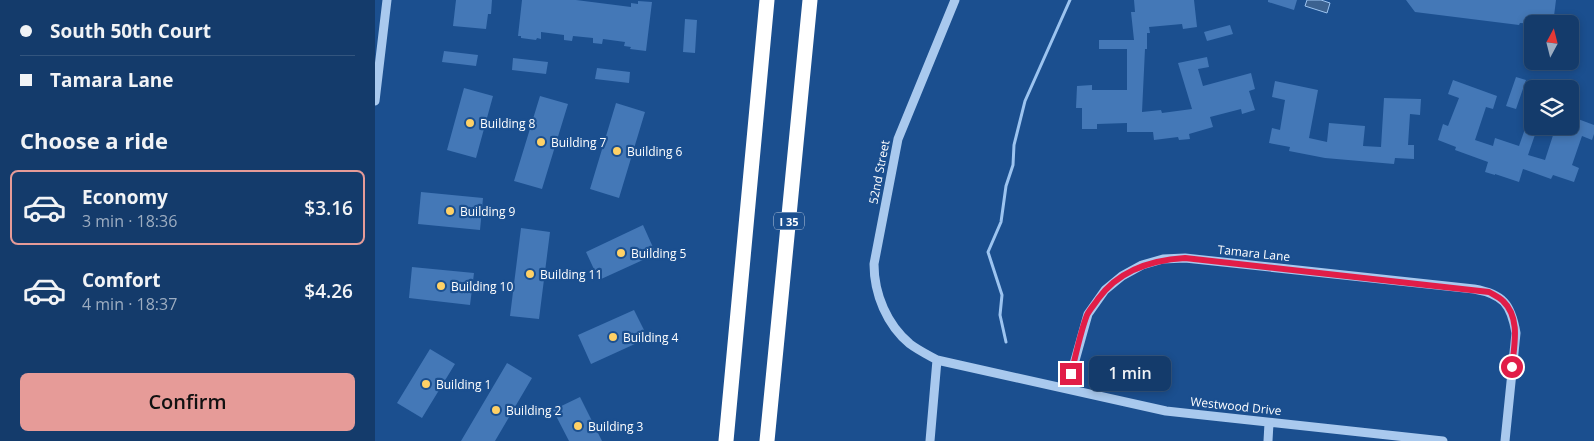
<!DOCTYPE html>
<html lang="en">
<head>
<meta charset="utf-8">
<style>
  :root { --surface:#143b6b; --page:#1d4271; --text:#f1f3f6; --muted:#9dadc1; --line:#33557e; --accent:#e69b98 }
  body { margin:0; font-family:"Open Sans",sans-serif; background:var(--page); color:var(--text); height:100vh; display:flex; flex-direction:column; font-size:19px; white-space:nowrap }
  * { box-sizing:border-box; margin:0 }
  p { font-size:16px; color:var(--muted) }
  .icon { flex:none; width:28px; height:28px; fill:none; stroke:currentColor; stroke-width:2; stroke-linecap:round; stroke-linejoin:round }
  .map { position:relative; flex:1; overflow:hidden }
  .details { display:flex; flex-direction:column; background:var(--surface); width:375px }
  .details>* { flex:none }
  .banner { display:grid; align-content:center; height:110px; padding:0 20px; background:var(--surface) }
  .needle { width:32px; rotate:7deg }
  .buttons { position:absolute; left:1149px; top:15px; display:grid; gap:10px }
  .buttons a { display:grid; place-items:center; width:55px; height:55px; border-radius:8px; background:var(--surface); box-shadow:0 2px 8px #0003,0 0 0 1px var(--line); font-size:25px }
  .end { position:absolute; width:22px; height:22px; margin:-11px; border:6px solid #e11d48; background:#fff; box-shadow:0 0 0 2px #fff }
  .from { border-radius:50% }
  .bubble { position:absolute; height:35px; border-radius:8px; background:var(--surface); box-shadow:0 2px 8px #0003,0 0 0 1px var(--line); font-size:16px; font-weight:600; line-height:35px; text-align:center }
  .banner b { display:flex; align-items:center; gap:18px; height:48px; font-size:19px }
  .banner b+b { border-top:1px solid var(--line) }
  .banner i { width:12px; height:12px; background:var(--text) }
  ul { padding:0; list-style:none }
  li { display:flex; align-items:center; gap:15px; height:75px; margin:0 10px 8px; padding:0 10px; border:2px solid transparent; border-radius:8px }
  li div { flex:1 }
  li b { display:block; font-size:19px }
  li em { font-style:normal; font-weight:600 }
  li.active { border-color:var(--accent) }
  li>.icon { width:45px; height:45px; stroke-width:1.5 }
  h2 { padding:0 20px; font-size:22px; line-height:60px }
  .action { display:flex; gap:10px; margin-top:auto; padding:10px 20px }
  .action a { flex:1; height:58px; border-radius:8px; background:var(--accent); color:#111; font-size:20px; font-weight:600; line-height:58px; text-align:center }
  main { display:flex; flex:1; min-height:0 }
  .map>svg:first-child { display:block }
  .water { fill:#3c6290; stroke:#9cc4f0 }
  .lines { fill:none; stroke-linecap:round; stroke-linejoin:round }
  .stream { stroke:#9cc4f0; stroke-width:3 }
  .building { fill:#4478b7 }
  .minor { stroke:#a9c9ee; stroke-width:9 }
  .highway { stroke:#fff; stroke-width:15 }
  .route { stroke:#e11d48; stroke-width:6 }
  .poi-dot { fill:#ffd166; stroke:#1b4f8f; stroke-width:2 }
  .labels { text-anchor:middle; dominant-baseline:central; stroke-width:4.5; stroke-linejoin:round; paint-order:stroke }
  .shield { fill:#1b4f8f; stroke:#bbcadd; stroke-width:1 }
  .shield-label { font-size:11px; font-weight:bold; fill:#fff }
  .poi-label { font-size:12px; fill:#fff; stroke:#1b4f8f; text-anchor:start }
  .street-label { font-size:12px; fill:#fff; stroke:#1b4f8f }
</style>
</head>
<body>
<main>
<section class="details">
<div class="banner">
<b><i class="from"></i>South 50th Court</b>
<b><i></i>Tamara Lane</b>
</div>
<h2>Choose a ride</h2>
<ul>
<li class="active"><svg class="icon" aria-label="car" viewBox="0 0 24 24"><path d="M5 17H2v-5l4-1 3-4h7l3 4 3 1v5h-3M9 17h6M6 11h13"/><circle cx="7" cy="17" r="2"/><circle cx="17" cy="17" r="2"/></svg><div><b>Economy</b><p>3 min · 18:36</p></div><em>$3.16</em></li>
<li><svg class="icon" aria-label="car" viewBox="0 0 24 24"><path d="M5 17H2v-5l4-1 3-4h7l3 4 3 1v5h-3M9 17h6M6 11h13"/><circle cx="7" cy="17" r="2"/><circle cx="17" cy="17" r="2"/></svg><div><b>Comfort</b><p>4 min · 18:37</p></div><em>$4.26</em></li>
</ul>
<div class="action"><a>Confirm</a></div>
</section>
<div class="map">
<svg width="1219" height="441" viewBox="0 0 1219 441">
  <rect width="100%" height="100%" fill="#1b4f8f"/>
  <!-- water -->
  <path class="water" d="M932,0h14l9,3 -3,10 -22,-7z"/>
  <g class="lines">
    <!-- stream -->
    <path class="stream" d="M631,342l-6,-27 2,-20 -14,-43 13,-30 5,-36 7,-21 1,-20 11,-44 45,-101"/>
  </g>
  <!-- building -->
  <path class="building" d="M81,0h36l-1,14h-3l-2,15 -33,-3z
    M147,0h54l55,7v-4l7,1v-3l14,1 -6,49 -16,-2 1,-2 -7,-1 1,-4 -22,-3 -1,5 -9,-1v-5l-20,-2 -1,5 -8,-1v-5l-23,-3v7l-4,-1 -1,2 -15,-2v-2h-3z
    M759,0h60l3,27 -14,2 -1,-5 -33,3 1,6h-3v16h-2l-3,63 19,-2 1,3 30,-4 -14,-46 29,-6 2,10 -11,2 5,17 48,-13 4,16 -6,2 6,19 -13,4 -1,-5 -31,8 3,10 -24,7 1,5 -11,1 -1,-3 -24,3 -1,-8h-26v-9l-30,1v5h-15v-21h-6l1,-22 15,-1v5h35v-41h-28v-9h35l-3,-28h4z
    M893,0h29l-3,10 -26,-8z
    M1031,0h150l-3,24 -33,-1 -1,2 -104,-13z
    M310,19l12,1 -2,33 -12,-1z
    M855,25l3,9 -26,7 -3,-9z
    M69,51l34,4 -2,11 -34,-4z
    M138,58l35,4 -2,12 -34,-4z
    M222,68l33,4 -1,11 -34,-4z
    M1141,77l10,3 -10,29 -10,-3z
    M1078,80l44,16 -4,13 -7,-2 -11,33 18,6 2,-8 24,8 7,-20h12l-10,29 17,5 11,-34h14v-10l24,9v9l-2,6 -10,-4 -10,29 7,3 -5,14 -21,-7 -2,4 -28,-10 -4,13 -24,-8v1l-10,-3 3,-10 -33,-12 1,-3 -18,-7 5,-16 5,2 11,-28 -11,-4z
    M900,81l43,9 -9,48 18,4 2,-19 36,3 -2,20 18,1 3,-49 37,1 -1,16 -10,-1 -2,31h6v14l-19,-1 -1,6 -69,-6 -36,-7 1,-4 -21,-4 3,-15 8,2 5,-30 -13,-3z
    M89,88l29,8 -17,62 -29,-8z
    M165,96l28,8 -26,85 -28,-8z
    M241,103l29,9 -26,86 -29,-9z
    M46,192l62,6 -3,32 -62,-6z
    M268,225l13,29 -57,26 -13,-28z
    M146,228l29,4 -11,87 -29,-3z
    M37,267l62,6 -4,32 -61,-7z
    M259,310l14,28 -57,26 -13,-29z
    M55,349l25,15 -33,54 -25,-15z
    M132,363l25,15 -37,63h-34z
    M205,397l22,44h-33l-16,-31z"/>
  <g class="lines">
    <!-- minor -->
    <path class="minor" d="M580,0l-57,139 -24,125c0,30 13,61 36,80 8,6 18,11 27,16l229,51 277,30
      M0,101l12,-101
      M692,389l21,-75 17,-24 17,-14 20,-11 21,-6 22,-1 289,31c29,5 37,15 42,44l-11,108
      M555,441l7,-81
      M893,441l1,-18"/>
    <!-- highway -->
    <path class="highway" d="M351,441l41,-441
      M392,441l43,-441"/>
  </g>
  <g class="lines">
    <!-- route -->
    <path class="route" d="M696,374c5,-19 9,-41 16,-59 3,-6 8,-11 11,-16 21,-29 53,-39 87,-41l304,34c5,3 10,5 14,9 18,17 11,45 9,66"/>
  </g>
  <!-- markers -->
  <g class="poi-dot">
    <circle cx="95" cy="123" r="5"/>
    <circle cx="166" cy="142" r="5"/>
    <circle cx="242" cy="151" r="5"/>
    <circle cx="75" cy="211" r="5"/>
    <circle cx="246" cy="253" r="5"/>
    <circle cx="155" cy="274" r="5"/>
    <circle cx="66" cy="286" r="5"/>
    <circle cx="238" cy="337" r="5"/>
    <circle cx="51" cy="384" r="5"/>
    <circle cx="121" cy="410" r="5"/>
    <circle cx="203" cy="426" r="5"/>
  </g>
  <g class="labels">
    <!-- shield labels -->
    <rect class="shield" x="399" y="212.5" width="30" height="17" rx="4"/>
    <g class="shield-label">
      <text x="414" y="221">I 35</text>
    </g>
    <!-- poi labels -->
    <g class="poi-label">
      <text x="105" y="123">Building 8</text>
      <text x="176" y="142">Building 7</text>
      <text x="252" y="151">Building 6</text>
      <text x="85" y="211">Building 9</text>
      <text x="256" y="253">Building 5</text>
      <text x="165" y="274">Building 11</text>
      <text x="76" y="286">Building 10</text>
      <text x="248" y="337">Building 4</text>
      <text x="61" y="384">Building 1</text>
      <text x="131" y="410">Building 2</text>
      <text x="213" y="426">Building 3</text>
    </g>
    <!-- street labels -->
    <g class="street-label">
      <text transform="translate(504 172) rotate(-79)">52nd Street</text>
      <text transform="translate(879 253) rotate(6)">Tamara Lane</text>
      <text transform="translate(861 406) rotate(6)">Westwood Drive</text>
    </g>
  </g>
</svg>
<div class="buttons">
<a><svg class="needle" viewBox="-14 -14 28 28"><path d="M0-13l5 13h-10z" fill="#e53935"/><path d="M0 13l5-13h-10z" fill="#9dadc1"/></svg></a>
<a><svg class="icon" aria-label="layers" viewBox="0 0 24 24"><path d="M12 4l9 5-9 5-9-5zM3 14l9 5 9-5"/></svg></a>
</div>
<i class="end from" style="left:1137px;top:367px"></i>
<i class="end" style="left:696px;top:374px"></i>
<div class="bubble" style="left:714px;top:356px;width:82px">1 min</div>
</div>
</main>
</body>
</html>
